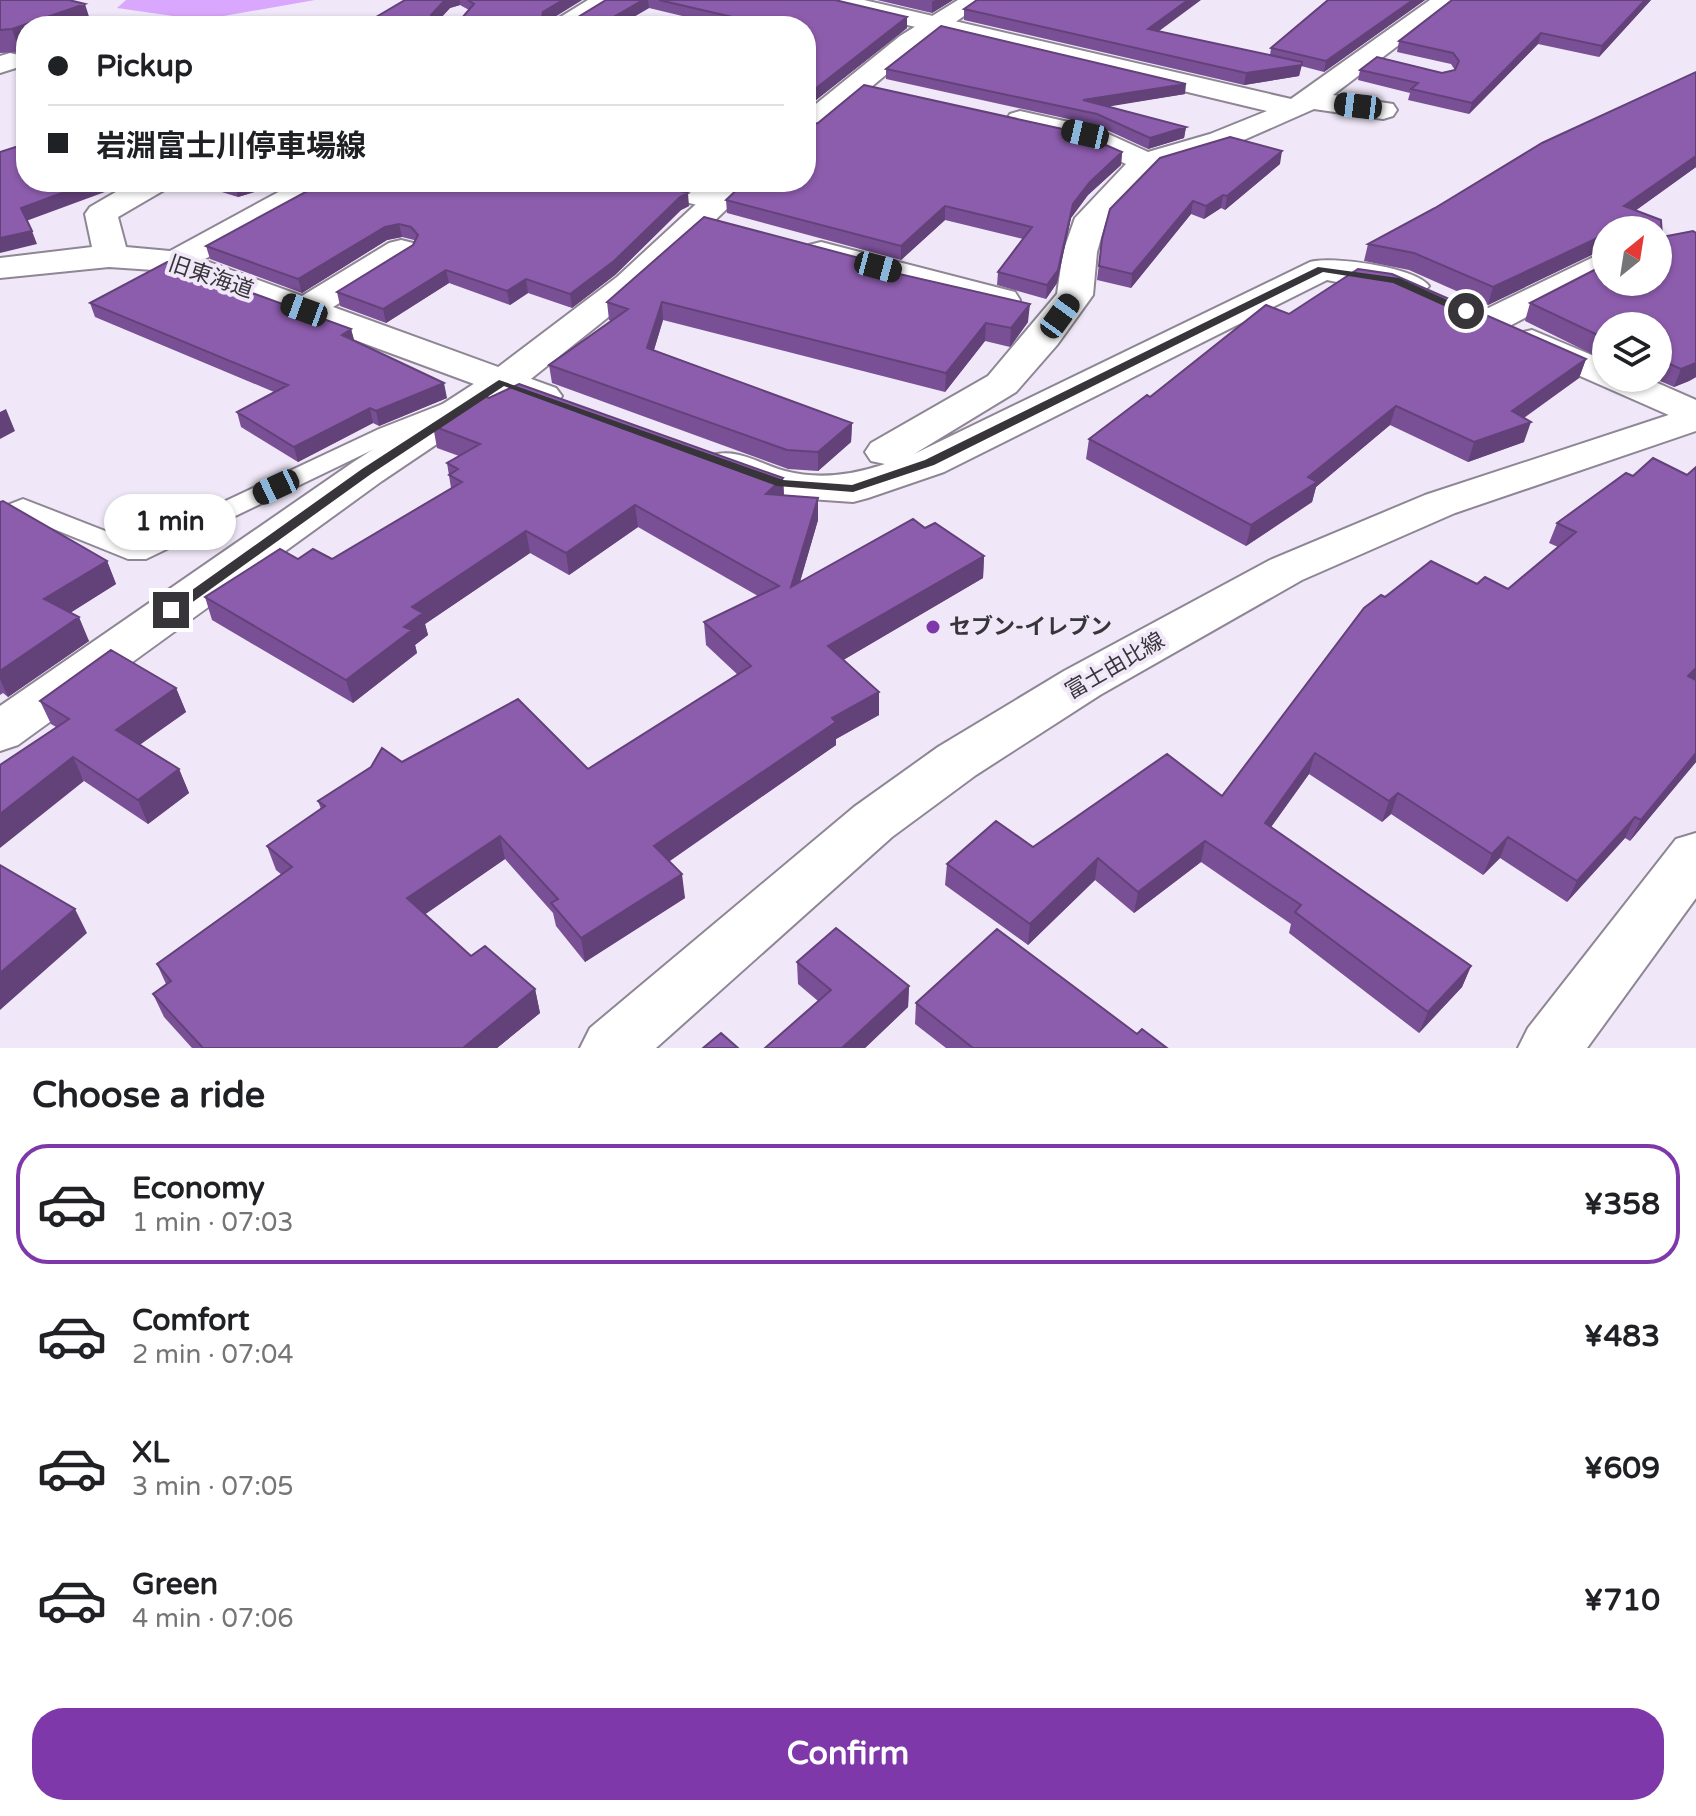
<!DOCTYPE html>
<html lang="en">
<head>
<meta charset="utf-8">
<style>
  :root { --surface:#fff; --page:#f6f6f6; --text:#202124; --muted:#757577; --line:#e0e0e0; --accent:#7f38aa }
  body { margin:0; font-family:"Varela Round","Noto Sans JP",sans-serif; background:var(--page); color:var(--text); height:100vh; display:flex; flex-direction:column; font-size:30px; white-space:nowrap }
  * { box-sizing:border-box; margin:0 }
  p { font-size:26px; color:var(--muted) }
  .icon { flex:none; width:44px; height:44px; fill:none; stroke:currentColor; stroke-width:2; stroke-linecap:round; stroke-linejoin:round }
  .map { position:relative; height:1048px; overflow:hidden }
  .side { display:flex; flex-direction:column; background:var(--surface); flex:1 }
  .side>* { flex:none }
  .hud { position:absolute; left:16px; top:16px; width:800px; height:176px; border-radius:32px; box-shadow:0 2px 6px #0004; display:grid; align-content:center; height:176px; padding:0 32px; background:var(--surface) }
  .needle { width:52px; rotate:30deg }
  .tools { position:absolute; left:1592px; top:216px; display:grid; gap:16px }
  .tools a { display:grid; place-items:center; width:80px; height:80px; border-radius:50%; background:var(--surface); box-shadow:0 2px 6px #0004; font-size:40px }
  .end { position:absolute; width:36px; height:36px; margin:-18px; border:10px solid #37343a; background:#fff; box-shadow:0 0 0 4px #fff }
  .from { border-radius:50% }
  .bubble { position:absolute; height:56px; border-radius:28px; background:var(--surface); box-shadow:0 2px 6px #0004; font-size:26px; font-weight:700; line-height:56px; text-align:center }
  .car { position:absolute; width:24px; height:48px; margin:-24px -12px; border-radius:10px; box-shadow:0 0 6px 2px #0007; background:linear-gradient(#222 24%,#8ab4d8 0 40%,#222 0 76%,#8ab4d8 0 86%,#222 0) }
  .hud b { display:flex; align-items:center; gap:28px; height:76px; font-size:30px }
  .hud b+b { border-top:2px solid var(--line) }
  .hud i { width:20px; height:20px; background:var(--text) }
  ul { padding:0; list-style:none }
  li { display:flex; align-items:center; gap:24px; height:120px; margin:0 16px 12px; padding:0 16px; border:4px solid transparent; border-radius:32px }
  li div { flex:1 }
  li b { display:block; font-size:30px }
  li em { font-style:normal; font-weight:700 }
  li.active { border-color:var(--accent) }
  li>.icon { width:72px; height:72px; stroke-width:1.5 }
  h2 { padding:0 32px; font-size:36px; line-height:96px }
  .action { display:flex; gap:16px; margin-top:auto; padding:16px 32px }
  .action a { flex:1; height:92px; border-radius:32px; background:var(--accent); color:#fff; font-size:32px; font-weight:700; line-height:92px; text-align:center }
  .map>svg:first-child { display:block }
  .green { fill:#d9a7fd }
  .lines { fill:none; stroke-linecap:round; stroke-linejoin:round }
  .lane-casing { stroke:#8e8694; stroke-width:4 }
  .street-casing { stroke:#8e8694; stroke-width:4 }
  .secondary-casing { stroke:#8e8694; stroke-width:4 }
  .lane { fill:#fff; fill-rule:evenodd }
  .street { fill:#fff; fill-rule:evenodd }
  .secondary { fill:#fff; fill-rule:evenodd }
  .wall { fill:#795095; fill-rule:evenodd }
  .shaded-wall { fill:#634179 }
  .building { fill:#8d5dad; stroke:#634179; stroke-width:2 }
  .route { fill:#37343a }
  .poi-dot { fill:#7f38aa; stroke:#f0e8f8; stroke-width:3 }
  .labels { text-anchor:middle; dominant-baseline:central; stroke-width:8; stroke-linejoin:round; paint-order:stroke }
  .street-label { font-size:22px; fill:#37343a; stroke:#f0e8f8 }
  .poi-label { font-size:22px; font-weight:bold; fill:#37343a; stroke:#f0e8f8; text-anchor:start }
</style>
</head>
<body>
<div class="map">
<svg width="1696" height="1048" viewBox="0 0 1696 1048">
  <rect width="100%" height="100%" fill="#f0e8f8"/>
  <!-- green -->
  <path class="green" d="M126,0h189l-114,20 -84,-12z"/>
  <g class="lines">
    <!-- lane casing -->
    <g class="lane-casing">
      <path id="lane" d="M448,402l12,7 -4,5 -61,25 -249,120h-18l-104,-42 -24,9v-18l23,-9 113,44 243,-114z"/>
    </g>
    <!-- street casing -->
    <g class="street-casing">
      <path id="street" d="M588,0h30l-40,26h-32z
        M820,0h44l427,99 139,-99h28l-125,95 60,9 4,6 -4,6 -10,3 -69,-10 -84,37 -73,22 -51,53 -9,31 -4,43 -36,50 -41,47 -102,62 396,-192c22,-6 105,5 119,24l-6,7 -12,4 -84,-17 -383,192 -76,26 -15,4 -72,-5 -69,-24 -6,-9 6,-9c27,-7 47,9 73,16 34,9 68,4 100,-7l-14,-3 -6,-9 6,-9 117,-67 69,-82 6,-42 12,-34 51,-54 -50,-23 -66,-15 -4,-6 4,-6 10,-3 75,17 53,24 62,-18 57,-23 -435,-104z
        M10,53l9,2 4,6 -4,6 -19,6v-17z
        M133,182h38l-5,7 -48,28 8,30 44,4 127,-69h39l-5,7 -128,71 99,36 87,-53 12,-3 12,3 5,7 -5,7 -80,50 223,81 6,8 -6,8 -14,4 -14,-4 -360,-133 -59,-4 -109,11v-20l92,-11 -7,-33 5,-7z
        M629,182h54l45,11 5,7 -5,7 -11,3 -83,-21z
        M821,242l194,50 5,8 -5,8 -13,3 -193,-52 -5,-7 5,-7z
        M1606,251v24l-104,55 -13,3 -13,-3 -5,-8 5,-8z
        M1532,330l74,31v17h40l50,22v27l-177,-78 -6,-8 6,-8z
        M1696,833v65l-109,150h-69l10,-20 148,-189z"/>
    </g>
    <!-- secondary casing -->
    <g class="secondary-casing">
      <path id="secondary" d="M958,0h29l-69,48 -102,85 -10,3v-24l94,-76z
        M720,182h35l-114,109 -124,99 -135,91 -364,264 -18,6v-45l352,-243 137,-89 128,-97z
        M1696,406v25l-241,82 -153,67 -202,115 -124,80 -84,62 -236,211h-76l10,-20 264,-221 84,-60 126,-76 206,-111 155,-65z"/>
    </g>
    <!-- lane -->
    <use href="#lane" class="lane"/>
    <!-- street -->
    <use href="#street" class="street"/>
    <!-- secondary -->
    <use href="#secondary" class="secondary"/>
  </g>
  <!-- wall -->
  <path class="wall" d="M0,0l26,26v24l-6,2 -20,1z
    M405,0h177l-27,17h23l28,-17h229l72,28 -101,80v-82h-82l-75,-18 -31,18h-257zM460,5l9,5 -7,8h-21l9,-10z
    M877,0h76l-21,13z
    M1328,0h97l-101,72 -23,-6 -2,10 -55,9 -280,-65v-11l195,22 111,24 1,-7z
    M1651,0l-52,57 -61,-13 -69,70 -61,-14 2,-7 -52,-13 2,-10 82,3 13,-3 -4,-6 -54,-12 2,-11z
    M886,69l299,25 -77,12 78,21 -2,11 -36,11 -52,-24 -210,-46z
    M1696,72v95l-61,44 26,9 1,17 31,-6 3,2v144l-7,4 -15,6 -21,-9h5v-52h-52v35l-81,-40 5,-18 76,-39v18h52v-52h-52v18l-118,57 -79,-35 -45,-9 4,-17 67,-36 107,-65z
    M1122,152l-1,13 -33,30 -17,23 -14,65 -11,16 -49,-14 1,-13 25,-33 -78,-19 -44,40 -174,-47 -1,-13z
    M1280,164l-55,46 -4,-2 -17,11 -13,-5 -60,74 -34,-8 5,-41z
    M189,182h98l-49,15z
    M324,182l365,24 -8,4 -66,65 -43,33 -44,-15 -18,12 -61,-22 -63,40 -46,-17 -3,-14 76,-47 2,-4 -1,-1 -12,-3 -15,3 -85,53 -92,-34 -4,-13z
    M695,182h21l-5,4z
    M878,263v7l150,52 -18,25 -25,-6 -40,51 -282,-72 -9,30 198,73 -1,19 -33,29 -30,-2 -236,-86 -3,-18 62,-44 -2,-1 -2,-18z
    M90,303l261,26 3,12 93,57 -68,28 -6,-3 -75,39 -57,-35 -4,-15 37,-20 -179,-75z
    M1289,314l297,45 -7,19 -55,40v24l-56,20 -78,-37 -74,62 -4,15 -66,44 -160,-87 3,-20 61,-42z
    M489,398l294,80 1,17 34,25 -18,62 125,-54 59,28 -1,22 -140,82 36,55 -43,24v6l-167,116 16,37 -100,64 -29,-36 -3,-13 -48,-54 -80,55 46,42 64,33 5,24 -43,35h-305l-28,-31 -11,-23 13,-10 -9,-20 125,-89 -6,-5 -9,-24 54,-37 -3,-8 84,-39 186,7 150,-94 -32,-30 -2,-23 54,-26 -120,-69 -69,48 -39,-22 -105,71 3,11 -13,10 2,8 -64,50 -141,-83 -7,-23 93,-38h34l119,-71 -4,-25 12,-7 -22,-8 -4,-22z
    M1696,467v295l-66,79 -5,-3 -58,64 -67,-44 -17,17 -92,-61 -9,8 -73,-48 -38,53 200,139 -9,21 -43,46 -130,-100 2,-9 -90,-62 -67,51 -39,-33 -67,65 -83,-60 2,-21 86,-17 189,-51 163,-199 92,-13 31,5 50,-42 -9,-4 8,-20 76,-47 54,-1z
    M0,502l107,59 9,23 -46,29 19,28 -81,56 -5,-4 -3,2z
    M176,688l10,24 -46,32 39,25 10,24 -41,31 -64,-43 -28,-54 -5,-3 -11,-23z
    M797,962l112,24 -1,21 -43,41h-100l53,-47 -20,-17z
    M916,1003l221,31 30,14h-221l-31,-24z"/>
  <!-- shaded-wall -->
  <path class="shaded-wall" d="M445,0h15v5l-10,3 -17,18 -2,-11z
    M563,0h19l-38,23 -2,-6 1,-5z
    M643,0h5l1,8 -31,18h-20z
    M935,0h18l-21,13v-11z
    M1188,0h13l-54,40 1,-11z
    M1413,0h12l-101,72 2,-11z
    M1645,0h6l-52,57 3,-11z
    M85,4l7,22h-66v24l-6,2 -8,-23z
    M907,17v11l-101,80v-12z
    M1541,33l-3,11 -69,70 3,-11z
    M1302,65l-3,11 -55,9 2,-12z
    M1186,84l-1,10 -103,17 1,-11z
    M1186,127l-2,11 -36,11 2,-11z
    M1282,151l-2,13 -55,46 2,-14z
    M1122,152l-1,13 -33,30 -17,23 -14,65 -11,16 1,-14 26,-81 17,-22z
    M1696,156v11l-78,56 6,-17z
    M92,182h40l-106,39 -5,-13z
    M240,182h47l-49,15 -3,-13z
    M688,193l1,13 -8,4 -66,65 -43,33 -2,-14 110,-97z
    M1223,195l-2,13 -17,11 2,-13z
    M1193,201l-2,13 -60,74 1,-14z
    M945,206v14l-44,40v-14z
    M399,224l3,13 -15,3 -85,53 -4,-14 87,-52z
    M32,231l5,13 -37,9v-15z
    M1606,234v14l-118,57 5,-18z
    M446,270l3,13 -63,40 -3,-14z
    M526,279l2,14 -18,12 -3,-14z
    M662,302l1,18 -14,46 -2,-18z
    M1030,304l-2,18 -18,25 1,-19z
    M986,323l-1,18 -40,51 1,-19z
    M351,329l4,14 -13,-8z
    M1586,359l-7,19 -73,52 6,-19z
    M1696,363v14l-7,4 -15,6 7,-18z
    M444,383l3,15 -68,28 -3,-15z
    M1396,406l-6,19 -74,62 -4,15 -66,44 5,-21z
    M370,408l3,15 -75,39 -4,-15z
    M6,409l9,22 -15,8v-27z
    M1531,422l-7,20 -56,20 6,-20z
    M852,423l-1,19 -33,29v-19z
    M783,478l1,22 -18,-6z
    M818,498v22l-26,89 -1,-22z
    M635,505l3,22 -69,48 -3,-22z
    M526,531l4,22 -105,71 3,11 -13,10 2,8 -64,50 -7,-23 58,-53 8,-20z
    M984,556l-1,22 -155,91v-23z
    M107,561l9,23 -62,39 -10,-24z
    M79,617l10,24 -81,56 -8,-18v-8z
    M1696,668v11l-17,18 9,-21z
    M176,688l10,24 -59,42 -11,-24z
    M879,692v23l-43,24v6l-179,125 -3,-24 178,-128z
    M1315,753l-6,21 -50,70 6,-21z
    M1696,753v9l-66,79 11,-21z
    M73,757l11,24 -84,67v-34z
    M179,769l10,24 -41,31 -10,-24z
    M1398,793l-7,21 -9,8 7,-21z
    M1635,817l-10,21 -58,64 10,-21z
    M500,836l5,23 -91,63 -7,-24z
    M1508,837l-8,21 -17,17 9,-21z
    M1205,841l-4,21 -67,51 4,-21z
    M1098,858l-3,22 -67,65 2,-21z
    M682,874l3,24 -100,64 -4,-24z
    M75,909l12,24 -87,77v-37z
    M1471,966l-9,21 -43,46 9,-21z
    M909,986l-1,21 -43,41h-23z
    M535,989l5,24 -43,35h-34z"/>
  <!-- building -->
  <path class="building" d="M0,0h69l16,4 -73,25 -12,1z
    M405,0h40l-14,15 3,3h28l12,-14 -6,-4h95l-20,12 -1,5h36l28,-17h37l-45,26h-237z
    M659,0h176l72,17 -101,79v-70h-35z
    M977,0h211l-40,29 154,33v3l-56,8 -282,-64z
    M1328,0h85l-87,61 -55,-13z
    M1452,0h193l-43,46 -61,-13 -69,70 -61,-14 7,-6 -58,-13 17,-13 65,16 13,-3 4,-9 -6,-8 -54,-12z
    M941,26l245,58 -103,16 103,27 -36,11 -53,-24 -211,-45z
    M1696,72v84l-72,50 37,14 1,17 31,-6 3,2v130l-15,6 -23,-10v-33h-52v13l-76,-36 76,-39v18h52v-52h-52v4l-113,53 -79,-34 -46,-9 67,-36 107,-65z
    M864,85l212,47 46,20 -32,30 -17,22 -15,66 -11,15 -49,-13 34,-45 -87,-21 -44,40 -175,-46 19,-18h61v-56l12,-3z
    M26,137v45h66l-71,26 11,23 -32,7v-86l22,-7 3,-7z
    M1230,137l52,14 -55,45 -4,-1 -17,11 -13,-5 -61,73 -33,-8 3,-27 8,-30 50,-51z
    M324,182h320l44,11 -8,4 -66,64 -44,33 -44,-15 -19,12 -61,-21 -63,39 -46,-17 76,-47 5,-10 -7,-8 -12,-3 -14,3 -87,52 -92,-33z
    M704,217l174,46 -5,5 157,36 -19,24 -25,-5 -40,50 -284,-71 -15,46 205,75 -34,29 -31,-2 -238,-85 79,-56 -21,-7z
    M167,262l184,67 -9,6 102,48 -68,28 -6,-3 -76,39 -57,-35 51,-27 -198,-82z
    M1358,269l34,5 194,85 -74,52 19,11 -57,20 -78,-36 -88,71 9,5 -66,43 -162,-86 58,-44 3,2 116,-92 23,9z
    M519,384l264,94 -17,16 52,4 -27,89 122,-68 12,9 10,-5 49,33 -156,90 51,46 -47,26 4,4 -182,124 28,28 -101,64 -30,-35 7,-4 -58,-63 -93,62 64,58 14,-10 50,43 -72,59h-260l-50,-54 18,-13 -14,-17 135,-97 -25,-21 58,-40 -7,-5 53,-34 11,-19 20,14 116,-63 70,70 163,-103 -47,-44 75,-36 -144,-81 -69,48 -40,-22 -114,76 11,6 -19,14 8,3 -66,50 -141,-83 75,-48 18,10 15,-10 19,10 130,-77 -13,-7 9,-6 -11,-6 33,-19 -47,-18 48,-32 8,4z
    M1653,458l34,17 9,-8v201l-8,8 8,4v73l-55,67 -6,-3 -58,64 -69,-44 -16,17 -94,-61 -9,8 -74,-48 -50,70 206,143 -43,46 -133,-100 6,-7 -96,-64 -67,51 -40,-34 -68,66 -83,-60 49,-43 37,26 134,-93 55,42 142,-188 17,-13 4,2 46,-36 46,23 8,-7 23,12 68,-57 -19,-9 69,-50 7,3z
    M3,501l104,60 -63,38 35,18 -79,54v-169z
    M111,650l65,38 -60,42 63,39 -41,31 -65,-43 -73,57v-49l69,-46 -29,-18z
    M0,865l75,44 -75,64z
    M836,928l73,58 -67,62h-77l66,-58 -34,-28z
    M997,929l140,105 5,-5 25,19h-194l-57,-45z
    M721,1033l17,15h-35z"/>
  <!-- route -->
  <path class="route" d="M1318,267l81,11 72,33 -9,3 -69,-31 -70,-11 -389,193 -81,27 -76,-6 -273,-100 -133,88 -195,140 -12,-4 198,-141 137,-89 284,100 69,5 73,-25z"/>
  <!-- markers -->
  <circle class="poi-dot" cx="933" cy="627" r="8"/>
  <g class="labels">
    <!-- street labels -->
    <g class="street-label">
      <text transform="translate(211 277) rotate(19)">旧東海道</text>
      <text transform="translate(1115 666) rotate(-30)">富士由比線</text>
    </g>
    <!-- poi labels -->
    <g class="poi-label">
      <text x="949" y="627">セブン-イレブン</text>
    </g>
  </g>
</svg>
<div class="tools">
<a><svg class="needle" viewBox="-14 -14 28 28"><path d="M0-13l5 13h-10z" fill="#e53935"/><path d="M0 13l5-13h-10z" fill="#757577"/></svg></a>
<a><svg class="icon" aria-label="layers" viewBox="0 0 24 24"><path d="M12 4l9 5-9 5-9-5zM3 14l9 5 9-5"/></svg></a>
</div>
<i class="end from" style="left:1466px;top:311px"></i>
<i class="end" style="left:171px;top:610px"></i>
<div class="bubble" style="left:104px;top:494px;width:132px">1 min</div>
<i class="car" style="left:1358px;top:106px;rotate:277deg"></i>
<i class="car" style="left:1085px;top:134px;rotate:283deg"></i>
<i class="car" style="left:878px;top:267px;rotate:105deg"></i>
<i class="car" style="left:304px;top:310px;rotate:290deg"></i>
<i class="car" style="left:1060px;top:316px;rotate:36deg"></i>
<i class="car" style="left:276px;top:487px;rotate:245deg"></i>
<div class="hud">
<b><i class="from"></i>Pickup</b>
<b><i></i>岩淵富士川停車場線</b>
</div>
</div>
<section class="side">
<h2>Choose a ride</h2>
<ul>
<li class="active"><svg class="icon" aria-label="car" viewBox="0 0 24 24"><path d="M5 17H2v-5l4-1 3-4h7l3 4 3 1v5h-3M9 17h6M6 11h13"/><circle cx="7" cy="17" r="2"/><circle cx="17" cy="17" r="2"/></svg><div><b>Economy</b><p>1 min · 07:03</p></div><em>¥358</em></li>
<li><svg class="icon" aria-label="car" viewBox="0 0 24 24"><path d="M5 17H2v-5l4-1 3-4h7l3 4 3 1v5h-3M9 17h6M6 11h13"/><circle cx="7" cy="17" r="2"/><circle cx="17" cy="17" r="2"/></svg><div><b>Comfort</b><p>2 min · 07:04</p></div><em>¥483</em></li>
<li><svg class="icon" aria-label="car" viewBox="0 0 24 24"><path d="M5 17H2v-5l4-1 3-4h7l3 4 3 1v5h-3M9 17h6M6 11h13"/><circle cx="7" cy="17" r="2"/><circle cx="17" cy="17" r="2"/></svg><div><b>XL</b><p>3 min · 07:05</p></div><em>¥609</em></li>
<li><svg class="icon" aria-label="car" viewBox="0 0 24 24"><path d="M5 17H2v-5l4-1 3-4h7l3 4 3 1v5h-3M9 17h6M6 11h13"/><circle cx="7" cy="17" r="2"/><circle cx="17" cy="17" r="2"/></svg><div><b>Green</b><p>4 min · 07:06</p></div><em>¥710</em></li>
</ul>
<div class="action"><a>Confirm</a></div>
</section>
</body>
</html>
